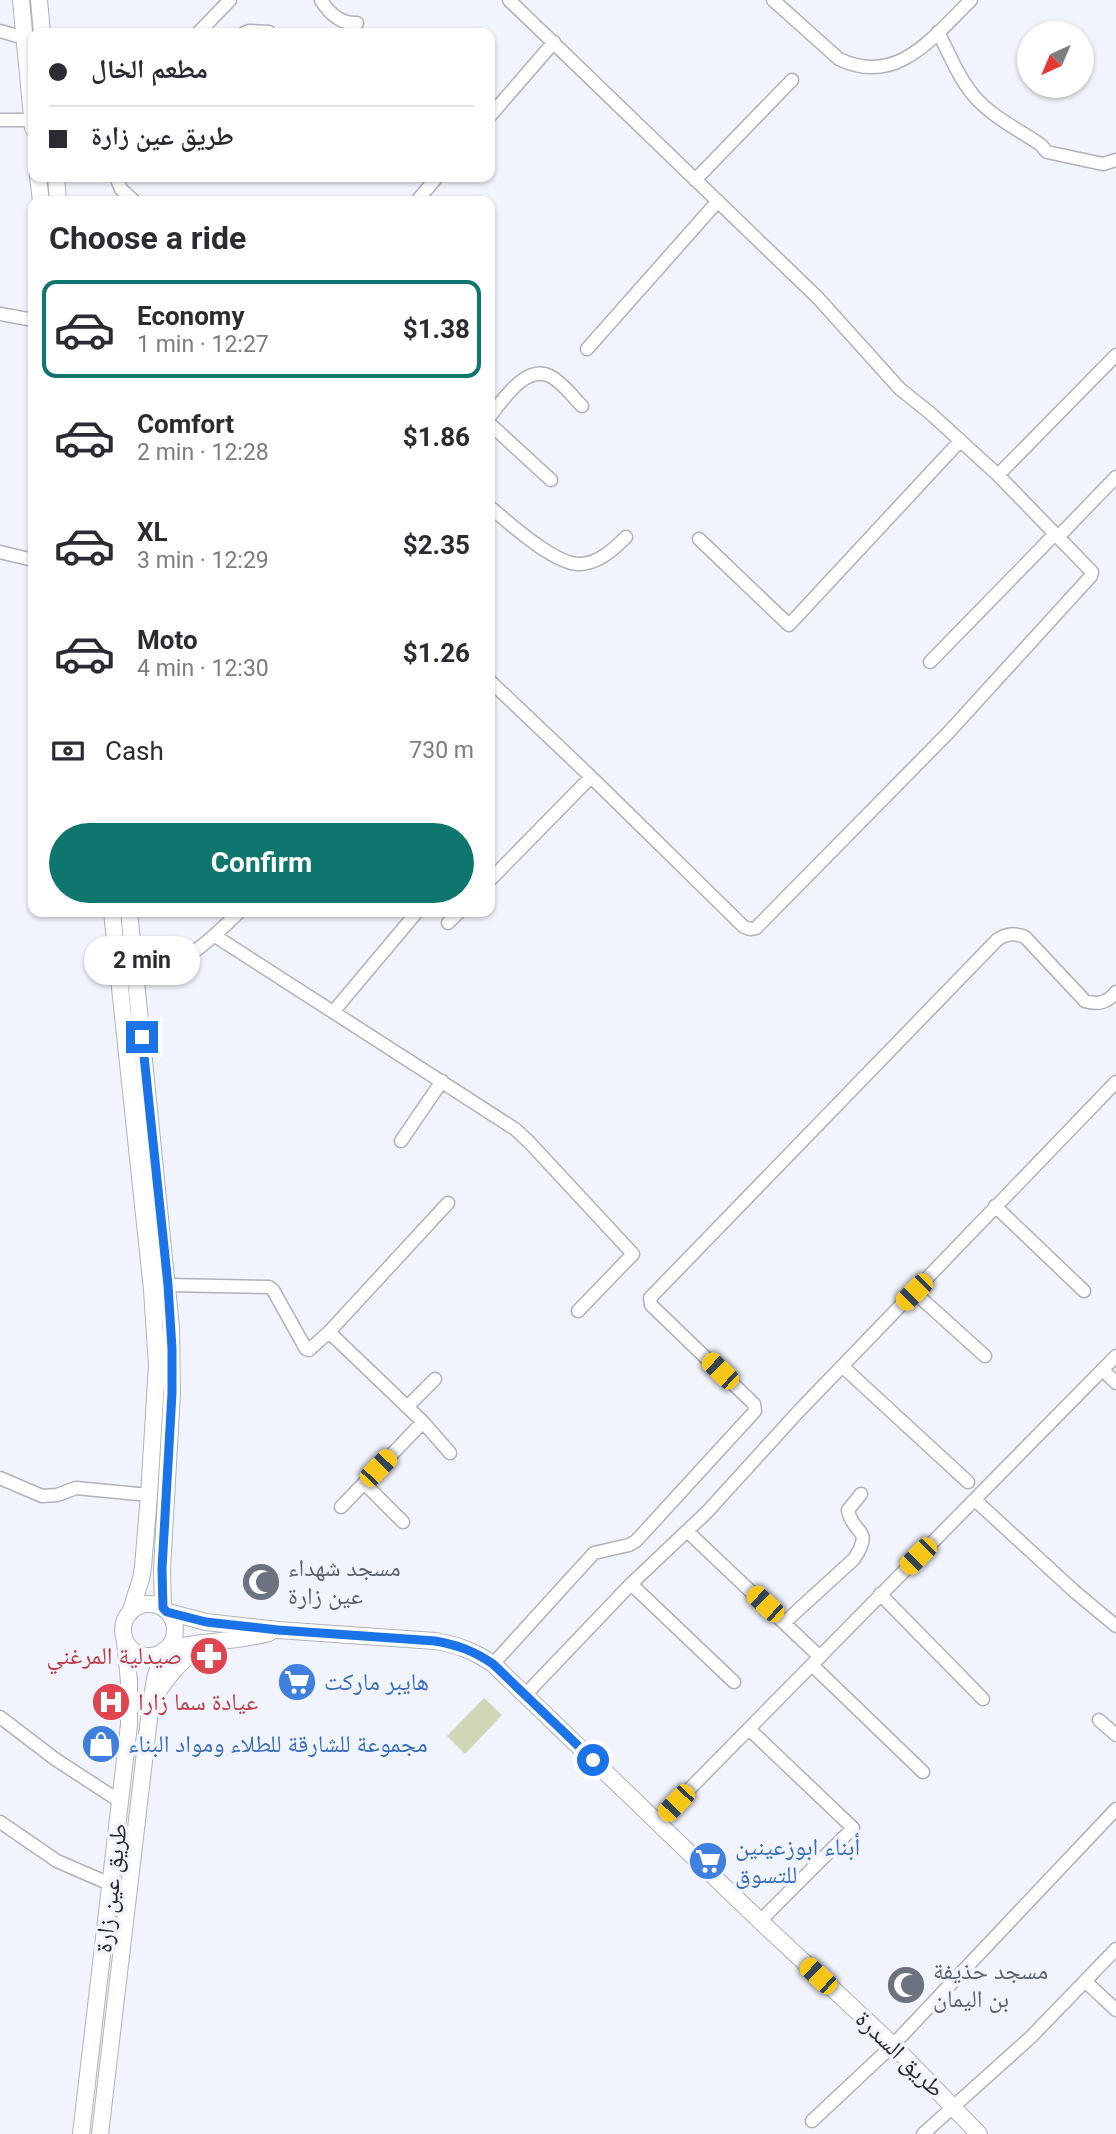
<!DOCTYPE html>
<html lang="en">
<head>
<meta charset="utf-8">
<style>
  :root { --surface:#fff; --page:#f2f2f3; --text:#2b2b33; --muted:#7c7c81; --line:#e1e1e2; --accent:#0f766e }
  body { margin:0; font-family:Roboto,"Noto Naskh Arabic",sans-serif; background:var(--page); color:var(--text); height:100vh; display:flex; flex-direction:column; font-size:26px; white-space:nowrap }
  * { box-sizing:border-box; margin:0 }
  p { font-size:23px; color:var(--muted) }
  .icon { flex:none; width:38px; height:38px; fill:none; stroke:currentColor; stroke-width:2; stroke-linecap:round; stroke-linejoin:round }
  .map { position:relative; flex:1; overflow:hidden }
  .panel { position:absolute; left:28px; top:196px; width:467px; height:721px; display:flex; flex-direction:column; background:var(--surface); border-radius:14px; box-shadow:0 2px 5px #0004 }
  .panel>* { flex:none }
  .hud { position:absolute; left:28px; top:28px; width:467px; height:154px; border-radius:14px; box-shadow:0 2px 5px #0004; display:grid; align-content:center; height:154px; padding:0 21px; background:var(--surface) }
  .needle { width:46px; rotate:224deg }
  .buttons { position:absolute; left:1017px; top:21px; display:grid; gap:14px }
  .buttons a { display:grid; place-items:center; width:77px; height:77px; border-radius:50%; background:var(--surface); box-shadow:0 2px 5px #0004; font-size:35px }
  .end { position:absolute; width:32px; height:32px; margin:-16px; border:9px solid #1a73e8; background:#fff; box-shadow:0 0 0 4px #fff }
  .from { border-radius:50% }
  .bubble { position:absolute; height:49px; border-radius:24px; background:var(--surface); box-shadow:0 2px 5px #0004; font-size:23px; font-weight:700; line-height:49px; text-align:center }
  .car { position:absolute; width:21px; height:42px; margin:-21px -10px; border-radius:9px; box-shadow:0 0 5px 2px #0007; background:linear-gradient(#f5c518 24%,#345 0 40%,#f5c518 0 76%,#345 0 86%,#f5c518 0) }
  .hud b { display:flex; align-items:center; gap:24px; height:66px; font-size:26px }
  .hud b+b { border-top:2px solid var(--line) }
  .hud i { width:18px; height:18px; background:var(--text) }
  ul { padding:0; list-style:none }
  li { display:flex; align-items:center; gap:21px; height:98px; margin:0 14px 10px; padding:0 7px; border:4px solid transparent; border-radius:14px }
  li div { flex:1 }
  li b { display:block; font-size:26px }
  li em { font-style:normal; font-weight:700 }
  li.active { border-color:var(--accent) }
  li>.icon { width:63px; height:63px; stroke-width:1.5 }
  h2 { padding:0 21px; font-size:32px; line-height:84px }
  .pay { display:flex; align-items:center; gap:18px; height:77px; padding:0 21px; font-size:26px }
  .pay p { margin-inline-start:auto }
  .action { display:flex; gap:14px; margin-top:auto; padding:14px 21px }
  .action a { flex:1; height:80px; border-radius:42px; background:var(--accent); color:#fff; font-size:28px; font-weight:700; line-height:80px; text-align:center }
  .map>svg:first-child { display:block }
  .grass { fill:#cfd7b7 }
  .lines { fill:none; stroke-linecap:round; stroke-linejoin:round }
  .minor-casing { stroke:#b0b2ba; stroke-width:15 }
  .major-casing { stroke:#b0b2ba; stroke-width:18 }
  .minor { stroke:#fff; stroke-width:12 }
  .major { stroke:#fff; stroke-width:16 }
  .route { stroke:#1a73e8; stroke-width:9 }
  .labels { text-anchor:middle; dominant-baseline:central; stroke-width:7; stroke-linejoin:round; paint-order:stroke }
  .worship-label { font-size:24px; fill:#5b616d; stroke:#f1f4fc; text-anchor:start }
  .health-label { font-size:24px; fill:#be3a42; stroke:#f1f4fc; text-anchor:end }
  .shop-label { font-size:24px; fill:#366cbe; stroke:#f1f4fc; text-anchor:start }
  .street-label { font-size:24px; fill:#26272a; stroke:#f1f4fc }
</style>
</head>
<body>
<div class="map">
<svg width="1116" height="2134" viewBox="0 0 1116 2134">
  <rect width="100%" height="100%" fill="#f1f4fc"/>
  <!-- grass -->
  <path class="grass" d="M484,1698l18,17 -37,39 -18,-18z"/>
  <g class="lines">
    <!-- minor casing -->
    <g class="minor-casing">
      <path id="minor" d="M321,0c8,13 20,24 36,23
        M773,0l66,59c58,28 94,-22 132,-59
        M0,31l24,7
        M938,32c11,21 20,45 36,64 18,21 45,34 67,49l6,7 56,12 13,-4
        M198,33l32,-33
        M244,33l5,-2 20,1
        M490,116l64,-74
        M0,120h32
        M116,177l5,12 13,12
        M695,180l97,-100
        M417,201l20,-24
        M0,314l33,6
        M587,349l131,-148
        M490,416c13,-16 36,-52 60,-40 12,6 23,21 32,30
        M490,424l61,56
        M998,475l118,-120
        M490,507c19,16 66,59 91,57 18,-1 33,-15 45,-27
        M1058,537l58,-60
        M699,539l90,86 171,-184
        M0,552l33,8
        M930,662l125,-128
        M490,681l99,94 155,152 6,2 6,-1 192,-195 143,-157 1,-4 -94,-97 -68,-62 -30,-24 -82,-91 -309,-298
        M490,880l101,-103
        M448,923l11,-11
        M215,936l300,193 14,13 104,112 -55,57
        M136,981c42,-12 73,-39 103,-69
        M333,1012l84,-100
        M401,1141l41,-60
        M995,1206l89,85
        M168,1285l101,2 4,3 33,59 3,1 20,-18 119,-129
        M914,1292l71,64
        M329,1332l94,90 27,31
        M842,1366l126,116
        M1103,1370l13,13
        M407,1407l28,-28
        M0,1478l42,18 15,-1 19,-7 73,7
        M364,1483l39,39
        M975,1500l99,91 42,35
        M341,1507l82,-85
        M688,1532l132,125
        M631,1584l103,98
        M880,1594l103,105
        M785,1622l69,-63c21,-32 -2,-24 -6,-49l13,-16
        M493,1664l101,-111 35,-8 7,-4 119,-130 -1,-7 -103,-99 -1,-7 347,-358c10,-7 17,-7 28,-3l60,64c13,4 22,2 31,-9
        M812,1665l111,107
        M525,1695l106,-111 76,-72 91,-100 318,-330
        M0,1717l55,42 66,43
        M1099,1720l17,15
        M749,1729l104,99 -93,93
        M658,1821l458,-465
        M0,1822l57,39 53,23
        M1085,1981l31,29
        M812,2121l81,-76 223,-236
        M923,2134l108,-97 85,-88"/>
    </g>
    <!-- major casing -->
    <g class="major-casing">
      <path id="major" d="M21,0l12,128
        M39,0l3,33
        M38,177l3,24
        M56,177l2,24
        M112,912l40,378 5,75 -8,130 -6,72 -2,12 -11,34
        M129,912l42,415 1,66 -10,176 1,39
        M123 1630a26 26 0 1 1 52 0a26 26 0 1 1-52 0Z
        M168,1612l38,10 72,8 157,11c23,4 39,10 58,23l267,257 133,124 86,89
        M166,1649c34,-8 69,-7 103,-16
        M155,1695l19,-25 27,-27
        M81,2134l48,-409v-43l-4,-41
        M100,2134l50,-424 5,-31 8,-28"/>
    </g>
    <!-- minor -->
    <use href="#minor" class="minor"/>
    <!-- major -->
    <use href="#major" class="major"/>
  </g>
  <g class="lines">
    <!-- route -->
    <path class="route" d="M142,1037l26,248 4,64v44l-10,176 1,39 4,4 39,10 72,8 157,11c23,4 39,10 58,23l100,96"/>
  </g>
  <!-- icons -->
  <defs>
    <g id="mosque-disc" transform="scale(2.0125)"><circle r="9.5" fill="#6b7280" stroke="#f1f4fc"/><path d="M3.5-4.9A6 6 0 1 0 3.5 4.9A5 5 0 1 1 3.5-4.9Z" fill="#fff"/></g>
    <g id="pharmacy-disc" transform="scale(2.0125)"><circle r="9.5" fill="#e0444e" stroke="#f1f4fc"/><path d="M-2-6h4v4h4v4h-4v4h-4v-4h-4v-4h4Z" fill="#fff"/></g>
    <g id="supermarket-disc" transform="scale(2.0125)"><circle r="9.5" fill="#3f7fe0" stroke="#f1f4fc"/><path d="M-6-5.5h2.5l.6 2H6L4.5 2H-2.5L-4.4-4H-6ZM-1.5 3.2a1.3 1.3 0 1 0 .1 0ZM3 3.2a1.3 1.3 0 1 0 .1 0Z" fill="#fff"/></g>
    <g id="hospital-disc" transform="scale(2.0125)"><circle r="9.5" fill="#e0444e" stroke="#f1f4fc"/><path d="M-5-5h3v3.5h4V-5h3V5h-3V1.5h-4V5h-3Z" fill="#fff"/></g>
    <g id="shop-disc" transform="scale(2.0125)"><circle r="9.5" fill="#3f7fe0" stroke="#f1f4fc"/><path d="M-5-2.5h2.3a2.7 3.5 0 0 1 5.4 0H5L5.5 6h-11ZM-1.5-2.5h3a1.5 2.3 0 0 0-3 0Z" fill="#fff"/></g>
  </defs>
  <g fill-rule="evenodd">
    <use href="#mosque-disc" x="261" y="1582"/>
    <use href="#pharmacy-disc" x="209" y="1656"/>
    <use href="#supermarket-disc" x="297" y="1682"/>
    <use href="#hospital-disc" x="111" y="1702"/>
    <use href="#shop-disc" x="101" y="1744"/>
    <use href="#supermarket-disc" x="708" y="1861"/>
    <use href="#mosque-disc" x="906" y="1985"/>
  </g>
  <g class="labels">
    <!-- worship labels -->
    <g class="worship-label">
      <text x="288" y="1568">مسجد شهداء<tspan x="288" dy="28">عين زارة</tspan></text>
      <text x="933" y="1971">مسجد حذيفة<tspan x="933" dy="28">بن اليمان</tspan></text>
    </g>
    <!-- health labels -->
    <g class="health-label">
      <text x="182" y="1656">صيدلية المرغني</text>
      <text x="138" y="1702" text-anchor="start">عيادة سما زارا</text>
    </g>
    <!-- shop labels -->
    <g class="shop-label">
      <text x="324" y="1682">هايبر ماركت</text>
      <text x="128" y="1744">مجموعة للشارقة للطلاء ومواد البناء</text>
      <text x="735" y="1847">أبناء ابوزعينين<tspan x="735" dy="28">للتسوق</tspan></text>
    </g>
    <!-- street labels -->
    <g class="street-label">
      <text transform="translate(111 1888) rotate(-83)">طريق عين زارة</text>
      <text transform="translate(900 2054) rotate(44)">طريق السدرة</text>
    </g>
  </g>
</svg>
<div class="buttons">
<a><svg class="needle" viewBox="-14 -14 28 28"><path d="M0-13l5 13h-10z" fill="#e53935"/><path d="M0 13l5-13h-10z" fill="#7c7c81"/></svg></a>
</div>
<i class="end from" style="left:593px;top:1760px"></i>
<i class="end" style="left:142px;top:1037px"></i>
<div class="bubble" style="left:84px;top:936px;width:116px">2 min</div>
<i class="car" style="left:914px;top:1292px;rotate:225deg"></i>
<i class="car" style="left:720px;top:1371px;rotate:314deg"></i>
<i class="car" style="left:378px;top:1468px;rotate:44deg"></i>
<i class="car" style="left:918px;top:1556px;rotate:225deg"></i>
<i class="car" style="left:765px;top:1604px;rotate:313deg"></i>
<i class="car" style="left:676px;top:1803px;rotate:224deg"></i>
<i class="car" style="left:818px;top:1976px;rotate:313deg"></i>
<div class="hud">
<b><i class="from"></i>مطعم الخال</b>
<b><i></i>طريق عين زارة</b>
</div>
<section class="panel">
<h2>Choose a ride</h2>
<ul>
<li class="active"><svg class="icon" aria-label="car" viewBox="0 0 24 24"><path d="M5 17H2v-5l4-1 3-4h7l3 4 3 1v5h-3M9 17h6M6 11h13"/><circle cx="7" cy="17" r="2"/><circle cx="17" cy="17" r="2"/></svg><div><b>Economy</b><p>1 min · 12:27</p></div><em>$1.38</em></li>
<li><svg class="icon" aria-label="car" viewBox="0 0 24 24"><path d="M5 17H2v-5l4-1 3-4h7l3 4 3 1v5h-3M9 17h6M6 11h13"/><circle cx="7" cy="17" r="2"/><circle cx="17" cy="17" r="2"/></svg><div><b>Comfort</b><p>2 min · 12:28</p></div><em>$1.86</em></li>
<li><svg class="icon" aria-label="car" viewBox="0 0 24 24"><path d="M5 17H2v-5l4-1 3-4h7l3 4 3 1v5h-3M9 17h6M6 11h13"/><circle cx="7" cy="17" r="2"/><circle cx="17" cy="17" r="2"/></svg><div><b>XL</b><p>3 min · 12:29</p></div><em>$2.35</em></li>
<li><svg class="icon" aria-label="car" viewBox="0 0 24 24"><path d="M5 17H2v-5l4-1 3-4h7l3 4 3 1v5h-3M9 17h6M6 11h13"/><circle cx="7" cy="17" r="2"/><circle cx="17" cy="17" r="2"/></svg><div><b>Moto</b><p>4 min · 12:30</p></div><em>$1.26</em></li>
</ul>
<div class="pay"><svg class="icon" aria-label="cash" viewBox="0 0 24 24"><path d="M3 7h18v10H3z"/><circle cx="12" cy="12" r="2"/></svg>Cash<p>730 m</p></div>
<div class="action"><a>Confirm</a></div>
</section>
</div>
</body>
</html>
